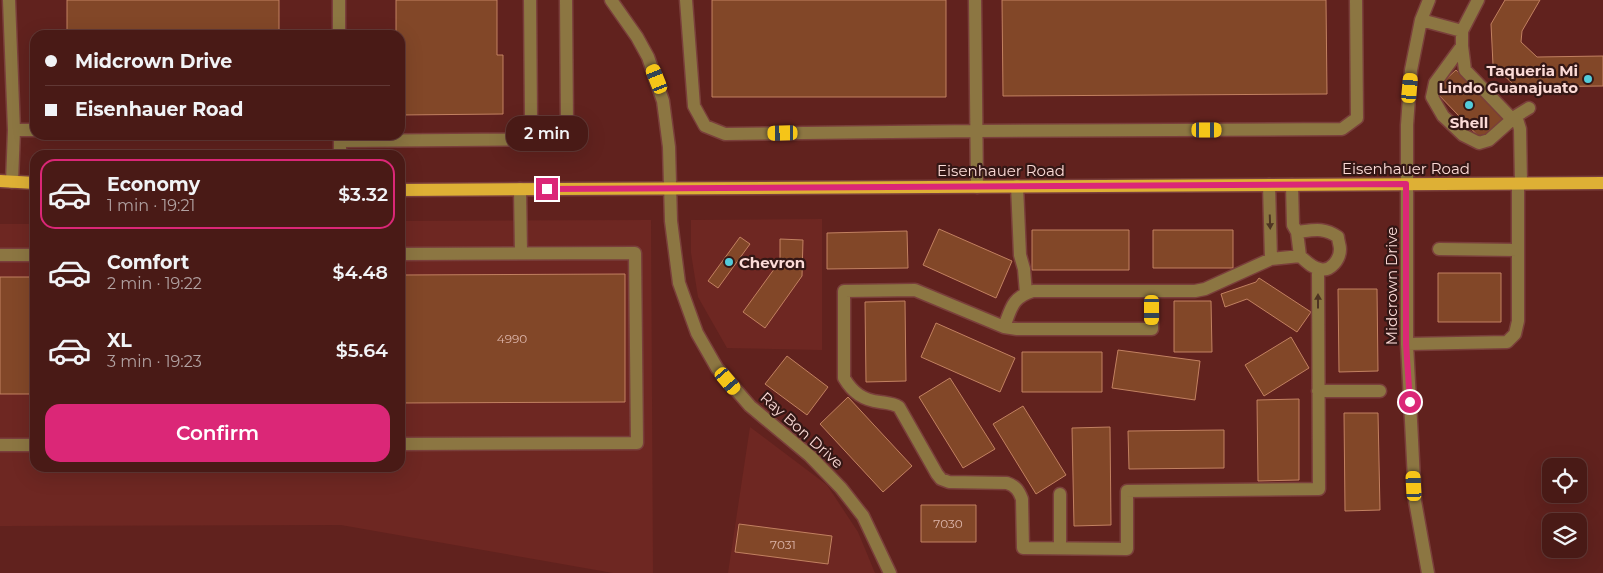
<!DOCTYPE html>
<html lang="en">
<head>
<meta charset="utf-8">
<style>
  :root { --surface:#491a16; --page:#50231f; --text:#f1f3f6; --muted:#b1a1a1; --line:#613835; --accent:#db2777 }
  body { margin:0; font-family:Montserrat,sans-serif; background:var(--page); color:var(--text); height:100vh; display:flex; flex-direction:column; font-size:19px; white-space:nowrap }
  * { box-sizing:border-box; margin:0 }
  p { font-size:16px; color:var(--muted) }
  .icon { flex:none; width:28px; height:28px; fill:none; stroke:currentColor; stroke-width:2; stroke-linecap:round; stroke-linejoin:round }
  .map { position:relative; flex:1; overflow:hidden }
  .side { position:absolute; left:30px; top:150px; width:375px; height:322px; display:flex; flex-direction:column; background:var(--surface); border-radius:15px; box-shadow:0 5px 20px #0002,0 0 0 1px var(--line) }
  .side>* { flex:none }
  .guide { position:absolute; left:30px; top:30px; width:375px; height:110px; border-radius:15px; box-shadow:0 5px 20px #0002,0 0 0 1px var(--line); display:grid; align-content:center; height:110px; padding:0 15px; background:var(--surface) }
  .fabs { position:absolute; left:1542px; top:458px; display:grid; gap:10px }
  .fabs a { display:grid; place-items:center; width:45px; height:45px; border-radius:10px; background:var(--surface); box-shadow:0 5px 20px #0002,0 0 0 1px var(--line); font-size:25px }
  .end { position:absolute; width:22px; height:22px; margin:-11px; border:6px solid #db2777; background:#fff; box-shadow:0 0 0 2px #fff }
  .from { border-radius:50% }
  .bubble { position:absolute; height:35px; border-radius:15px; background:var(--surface); box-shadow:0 5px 20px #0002,0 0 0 1px var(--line); font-size:16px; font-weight:600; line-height:35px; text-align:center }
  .car { position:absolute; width:15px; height:30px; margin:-15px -8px; border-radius:6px; box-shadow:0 0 4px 1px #0007; background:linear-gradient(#f5c518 24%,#345 0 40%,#f5c518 0 76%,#345 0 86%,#f5c518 0) }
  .guide b { display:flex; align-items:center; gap:18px; height:48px; font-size:19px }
  .guide b+b { border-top:1px solid var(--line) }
  .guide i { width:12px; height:12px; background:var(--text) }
  ul { padding:9px 0 0; list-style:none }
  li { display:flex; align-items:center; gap:15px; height:70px; margin:0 10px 8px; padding:0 5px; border:2px solid transparent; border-radius:15px }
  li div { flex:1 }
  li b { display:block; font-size:19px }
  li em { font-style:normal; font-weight:600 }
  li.on { border-color:var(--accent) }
  li>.icon { width:45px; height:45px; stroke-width:1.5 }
  .action { display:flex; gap:10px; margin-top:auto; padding:10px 15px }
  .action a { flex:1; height:58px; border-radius:15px; background:var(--accent); color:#fff; font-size:20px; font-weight:600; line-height:58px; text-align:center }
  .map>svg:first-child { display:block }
  .built { fill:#6e2722 }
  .building { fill:#824728; stroke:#c28161 }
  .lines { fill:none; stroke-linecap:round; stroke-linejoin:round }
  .minor-casing { stroke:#7a3f3b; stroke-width:15 }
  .major-casing { stroke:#7a3f3b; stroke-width:15 }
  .minor { stroke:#8c7642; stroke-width:12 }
  .major { stroke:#deb035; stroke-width:12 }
  .oneway { fill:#4e3422 }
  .route { stroke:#db2777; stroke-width:6 }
  .poi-dot { fill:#53cbda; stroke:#341715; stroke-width:2 }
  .labels { text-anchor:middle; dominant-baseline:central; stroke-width:4.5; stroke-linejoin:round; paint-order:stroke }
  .number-label { font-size:12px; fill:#ddb5aa }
  .poi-label { font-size:15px; font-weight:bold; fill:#fbdad6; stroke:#341715; text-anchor:end }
  .street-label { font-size:15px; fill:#fbdad6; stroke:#341715 }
</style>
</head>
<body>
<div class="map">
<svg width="1603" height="573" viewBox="0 0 1603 573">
  <rect width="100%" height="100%" fill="#61221e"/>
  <!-- built -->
  <path class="built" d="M822,219v131l-95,-2 -29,-51 -7,-44v-33z
    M651,220l2,353h-40l-272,-48 -341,1v-302h35v244h365v-247z
    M750,427l77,58 31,47 17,41h-147z"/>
  <!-- building -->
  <path class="building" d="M67,0h212v35h-212z
    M396,0h101v55h6v59l-103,1v-80h-4z
    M712,0h234v97h-234z
    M1002,0h324l1,94 -324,2z
    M1505,0h35l-18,31 -1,11 16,15 66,-1v30l-87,1 -23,-22 -2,-41z
    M1456,70l47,49 -21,21 -48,-50z
    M939,229l73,32 -16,37 -73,-33z
    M1032,230h97v40h-97z
    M1153,230h80v38h-80z
    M907,231l1,37 -81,1v-36z
    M740,237l10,7 -32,44 -10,-7z
    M780,239l23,1 -1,36 -37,52 -22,-16 37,-51z
    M1438,273h63v49h-63z
    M625,274v128l-225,1v-128z
    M0,277h35v117h-35z
    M1259,278l52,34 -14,20 -50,-33 -22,8 -4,-13 35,-12z
    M1338,289h39l1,82 -39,1z
    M905,301l1,80 -40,1 -1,-80z
    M1174,301h37l1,51h-38z
    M936,323l79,35 -15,34 -79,-35z
    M1291,337l18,31 -45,28 -19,-31z
    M1118,350l82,11 -5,39 -83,-12z
    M1022,352h80v40h-80z
    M787,356l41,31 -21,28 -42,-31z
    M950,378l45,71 -32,19 -44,-71z
    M848,397l64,69 -29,26 -63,-68z
    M1299,399v81l-41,1 -1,-81z
    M1023,406l43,69 -30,19 -43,-70z
    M1344,413h34l2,97 -35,1z
    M1110,427l1,98 -37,1 -2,-98z
    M1224,430v38l-95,1 -1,-38z
    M921,505h55v37h-55z
    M739,524l93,12 -4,28 -93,-12z"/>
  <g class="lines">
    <!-- minor casing -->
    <g class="minor-casing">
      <path id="minor" d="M9,0l5,130 -2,52
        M339,0v35
        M611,0l26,37 11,20 15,44 6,46 2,74 8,62 18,50 20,35 33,38 60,50 31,32 22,28 27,57
        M686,0l8,106 11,20 20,8 252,-3 365,-2 15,-11 -1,-118
        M975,0l2,187
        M1478,0l-16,31v15l-27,37 -3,14 11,19 20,19 16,8 10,-3 27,-24
        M1421,20l41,11
        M1462,46l3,24 47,49
        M14,130h21
        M514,139c10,-2 15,-10 17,-21l-1,-118
        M341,141l215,-2 7,-3 4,-12 -1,-124
        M340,155v-20
        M1521,183l-1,-54 -4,-13 13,-8
        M1269,185l2,74
        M1292,185l1,40 4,7 3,24c6,5 12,12 20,13 11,3 20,-10 20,-20 0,-4 -2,-8 -2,-12 -14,-10 -24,-7 -41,-5
        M1017,186l3,69 4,14 2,24
        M520,189l1,64
        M1439,249l79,1
        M400,254l235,-1 2,190 -237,1
        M0,255h35
        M1152,291v38h-135l-13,-2 -89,-37 -71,1v87c9,15 19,22 36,24 7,1 13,1 19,5l38,67 4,5 8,3 58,1c9,3 12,8 15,16l1,49 104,1v-58l192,-2 -1,-220
        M1004,327c7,-18 8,-30 29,-36h162l10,-2 66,-30 29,-3
        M1407,344l100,-2 8,-8 3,-13v-137
        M1318,391h62
        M0,445h35
        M1060,494v54
        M1428,573l-13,-72 -3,-61 -5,-96v-219l4,-55 10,-50 8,-20"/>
    </g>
    <!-- major casing -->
    <g class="major-casing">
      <path id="major" d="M0,181l35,2
        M400,190l1203,-7"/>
    </g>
    <!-- minor -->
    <use href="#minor" class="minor"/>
    <!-- major -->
    <use href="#major" class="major"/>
  </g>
  <!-- one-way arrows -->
  <defs><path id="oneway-solid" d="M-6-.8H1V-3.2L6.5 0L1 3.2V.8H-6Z" transform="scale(1.25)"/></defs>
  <g class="oneway">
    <use href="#oneway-solid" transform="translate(1270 222) rotate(88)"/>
    <use href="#oneway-solid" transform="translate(1318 301) rotate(-90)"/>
  </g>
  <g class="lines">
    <!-- route -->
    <path class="route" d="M547,189l859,-5v160l4,58"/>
  </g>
  <!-- markers -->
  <g class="poi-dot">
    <circle cx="1588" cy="79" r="5"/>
    <circle cx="1469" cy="105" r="5"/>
    <circle cx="729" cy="262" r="5"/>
  </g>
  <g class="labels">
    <!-- number labels -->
    <g class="number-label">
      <text x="512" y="338">4990</text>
      <text x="948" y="523">7030</text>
      <text x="783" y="544">7031</text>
    </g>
    <!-- poi labels -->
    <g class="poi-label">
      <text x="1578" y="70">Taqueria Mi<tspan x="1578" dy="17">Lindo Guanajuato</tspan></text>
      <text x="1469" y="122" text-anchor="middle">Shell</text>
      <text x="739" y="262" text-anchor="start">Chevron</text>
    </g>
    <!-- street labels -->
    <g class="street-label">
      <text x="1406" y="168">Eisenhauer Road</text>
      <text x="1001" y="170">Eisenhauer Road</text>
      <text transform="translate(1391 286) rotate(-90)">Midcrown Drive</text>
      <text transform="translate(802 430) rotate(42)">Ray Bon Drive</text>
    </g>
  </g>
</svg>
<div class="fabs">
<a><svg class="icon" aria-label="locate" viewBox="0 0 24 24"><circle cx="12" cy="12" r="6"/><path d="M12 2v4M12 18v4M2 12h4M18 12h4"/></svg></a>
<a><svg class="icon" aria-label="layers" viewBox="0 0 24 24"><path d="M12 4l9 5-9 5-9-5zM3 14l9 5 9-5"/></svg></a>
</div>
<i class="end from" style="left:1410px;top:402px"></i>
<i class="end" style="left:547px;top:189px"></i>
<div class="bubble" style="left:506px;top:116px;width:82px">2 min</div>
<i class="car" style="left:657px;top:79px;rotate:338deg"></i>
<i class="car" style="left:1410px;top:88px;rotate:5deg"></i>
<i class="car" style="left:1207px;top:130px;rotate:90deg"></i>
<i class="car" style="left:783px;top:133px;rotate:269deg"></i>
<i class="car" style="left:1152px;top:310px;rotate:180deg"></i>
<i class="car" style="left:728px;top:381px;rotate:140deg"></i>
<i class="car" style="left:1414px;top:486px;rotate:357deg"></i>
<div class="guide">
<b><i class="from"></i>Midcrown Drive</b>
<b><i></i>Eisenhauer Road</b>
</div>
<section class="side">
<ul>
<li class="on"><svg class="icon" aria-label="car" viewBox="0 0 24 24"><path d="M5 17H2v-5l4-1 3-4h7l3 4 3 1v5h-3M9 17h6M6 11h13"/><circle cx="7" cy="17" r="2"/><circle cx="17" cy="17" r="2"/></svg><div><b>Economy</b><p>1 min · 19:21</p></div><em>$3.32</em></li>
<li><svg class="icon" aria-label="car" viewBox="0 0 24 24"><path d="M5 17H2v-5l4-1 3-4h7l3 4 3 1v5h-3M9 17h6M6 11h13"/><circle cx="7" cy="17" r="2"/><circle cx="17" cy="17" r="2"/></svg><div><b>Comfort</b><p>2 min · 19:22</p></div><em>$4.48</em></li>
<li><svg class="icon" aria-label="car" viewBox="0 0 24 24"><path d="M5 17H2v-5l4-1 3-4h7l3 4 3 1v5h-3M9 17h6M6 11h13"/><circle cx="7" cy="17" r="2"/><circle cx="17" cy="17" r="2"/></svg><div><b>XL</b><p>3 min · 19:23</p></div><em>$5.64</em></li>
</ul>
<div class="action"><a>Confirm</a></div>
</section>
</div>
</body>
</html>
